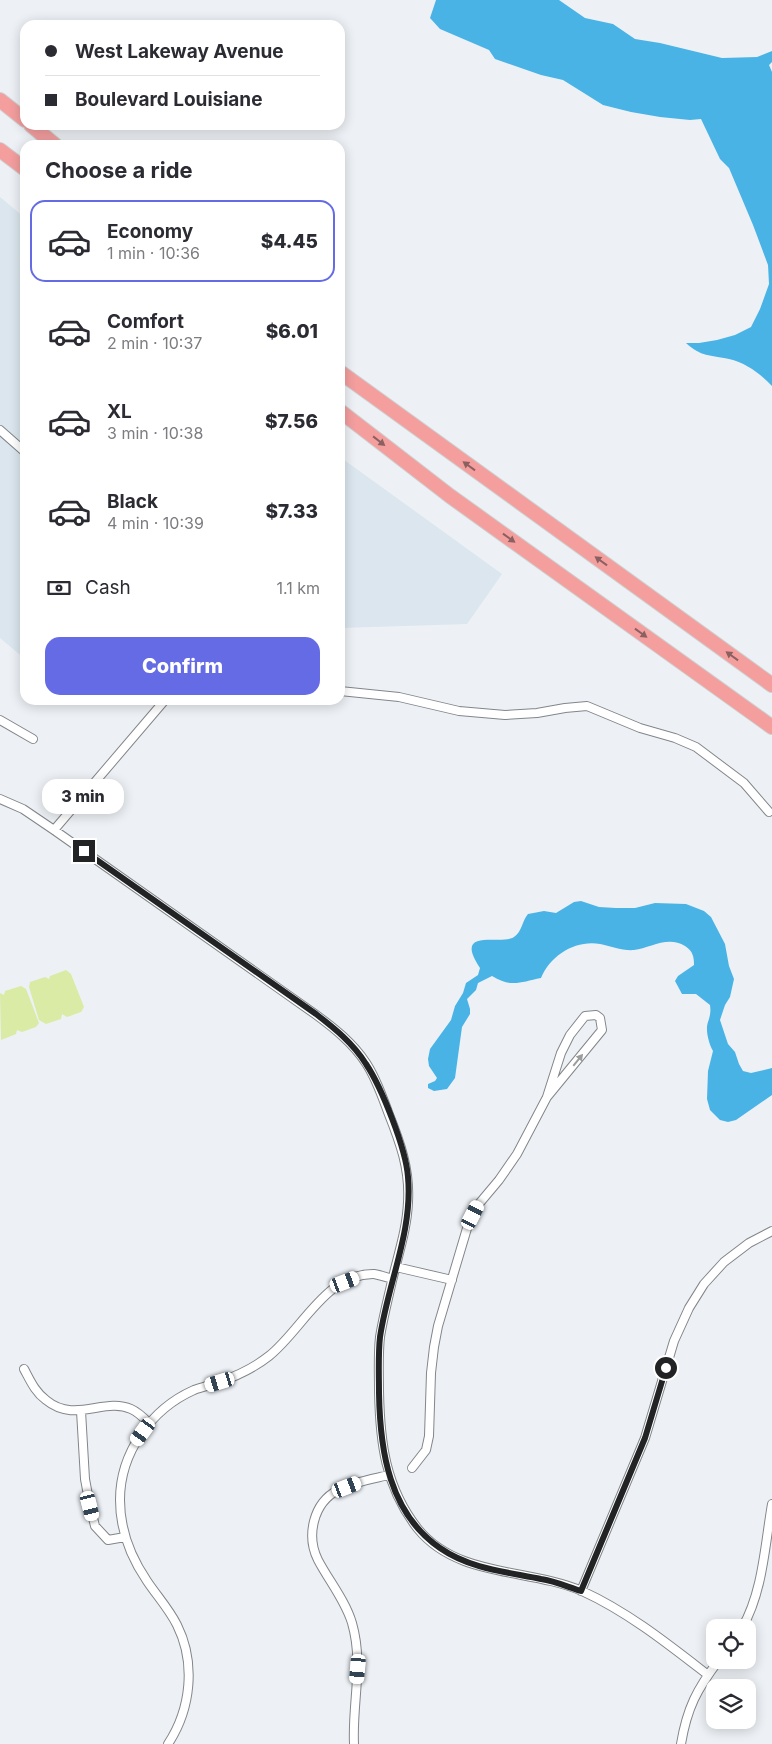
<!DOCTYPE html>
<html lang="en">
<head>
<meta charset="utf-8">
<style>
  :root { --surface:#fff; --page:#f2f2f3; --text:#2b2b33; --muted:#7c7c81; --line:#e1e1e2; --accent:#646be4 }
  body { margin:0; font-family:Inter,sans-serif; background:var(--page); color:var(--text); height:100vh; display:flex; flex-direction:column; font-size:19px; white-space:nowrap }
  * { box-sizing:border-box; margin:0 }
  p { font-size:16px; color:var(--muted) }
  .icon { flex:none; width:28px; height:28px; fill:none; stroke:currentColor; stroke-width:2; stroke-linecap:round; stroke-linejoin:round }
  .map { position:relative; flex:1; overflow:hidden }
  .sheet { position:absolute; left:20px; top:140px; width:325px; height:565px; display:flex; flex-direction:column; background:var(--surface); border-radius:15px; box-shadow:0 2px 12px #0003 }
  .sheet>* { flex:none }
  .guide { position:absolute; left:20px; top:20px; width:325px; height:110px; border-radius:15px; box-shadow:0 2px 12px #0003; display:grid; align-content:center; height:110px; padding:0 25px; background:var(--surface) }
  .buttons { position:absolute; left:706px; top:1619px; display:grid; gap:10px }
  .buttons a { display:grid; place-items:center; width:50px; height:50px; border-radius:10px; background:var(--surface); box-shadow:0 2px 12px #0003; font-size:25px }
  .end { position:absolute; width:22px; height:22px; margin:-11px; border:6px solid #212324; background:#fff; box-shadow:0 0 0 2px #fff }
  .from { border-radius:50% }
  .bubble { position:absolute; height:35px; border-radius:15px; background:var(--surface); box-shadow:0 2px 12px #0003; font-size:16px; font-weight:800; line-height:35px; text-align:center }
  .car { position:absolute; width:15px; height:30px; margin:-15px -8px; border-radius:6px; box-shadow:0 0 4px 1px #0007; background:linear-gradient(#fff 24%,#345 0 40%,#fff 0 76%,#345 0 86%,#fff 0) }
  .guide b { display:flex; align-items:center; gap:18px; height:48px; font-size:19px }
  .guide b+b { border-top:1px solid var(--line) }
  .guide i { width:12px; height:12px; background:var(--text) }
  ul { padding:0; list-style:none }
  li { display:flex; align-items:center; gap:15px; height:82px; margin:0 10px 8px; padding:0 15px; border:2px solid transparent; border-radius:15px }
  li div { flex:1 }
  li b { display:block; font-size:19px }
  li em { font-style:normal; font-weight:800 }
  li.current { border-color:var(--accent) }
  li>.icon { width:45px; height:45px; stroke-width:1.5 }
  h2 { padding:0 25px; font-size:22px; line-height:60px }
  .pay { display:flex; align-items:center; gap:12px; height:55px; padding:0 25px; font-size:19px }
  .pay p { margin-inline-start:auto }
  .button { display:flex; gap:10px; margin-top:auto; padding:10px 25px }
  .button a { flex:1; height:58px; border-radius:15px; background:var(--accent); color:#fff; font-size:20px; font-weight:800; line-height:58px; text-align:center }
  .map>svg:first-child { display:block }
  .built { fill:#dbe6ee }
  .green { fill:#d9eba4 }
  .water { fill:#4ab3e6 }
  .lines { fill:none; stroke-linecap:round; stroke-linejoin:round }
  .street-casing { stroke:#828689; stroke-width:10 }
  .highway-casing { stroke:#cecfcf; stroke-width:16 }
  .street { stroke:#fff; stroke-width:8 }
  .highway { stroke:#f49e9e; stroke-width:14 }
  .oneway { fill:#8a6061 }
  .oneway2 { fill:#9b9c9c }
  .route { stroke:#212324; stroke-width:6 }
</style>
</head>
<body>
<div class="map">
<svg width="772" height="1744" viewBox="0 0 772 1744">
  <rect width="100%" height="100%" fill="#edf1f5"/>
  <!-- built -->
  <path class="built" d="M0,197l25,21v441l-25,-21z
    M340,457l162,117 -35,50 -127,4z"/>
  <!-- green -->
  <path class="green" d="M66,970l5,4 13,33 -3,5 -14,5 -5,-3 -1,5 -15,5 -7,-4 -10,-33 1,-5 15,-5 4,2 1,-3z
    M21,986l5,3 13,34 -3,4 -14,5 -5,-2 -1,4 -15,6 -1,-47 4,2 1,-4z"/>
  <!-- water -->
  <path class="water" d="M436,0h123l26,18 28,6 22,15 25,4 62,15 35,-1 15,-6v11l-3,3 3,7v314c-11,-12 -26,-23 -43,-27 -19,-4 -28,-2 -43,-16h13l18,-3 18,-5 16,-8 9,-18 9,-25 -1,-19 -15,-40 -24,-57 -9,-9 -19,-40 -11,1 -30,-3 -29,-5 -28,-7 -40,-25 -22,-5 -46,-16 -6,-9 -49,-21 -10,-11z
    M581,901l18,6 17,1h19l20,-5 31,1 18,7 7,6 14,27 4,22 5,13 -4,18 -5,8 -5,15 8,24 7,8 4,12 4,7 8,2 21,-5v27l-36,25 -8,2 -8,-2 -10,-10 -3,-11 1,-28 5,-20c-4,-7 -8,-21 -5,-29 2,-6 3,-10 2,-17l-14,-11h-14l-7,-13 3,-5 16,-11c0,-8 -1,-14 -9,-19 -17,-11 -35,2 -51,4 -11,1 -24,-4 -34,-6 -25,-4 -49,11 -59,34 -20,4 -30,10 -49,-2l-14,7 -2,7 -9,9 3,10v5l-8,13 -7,51 -8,11 -13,2 -6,-3v-4l7,-3 2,-3 -8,-12 -1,-7 2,-10 21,-29 4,-14 8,-13 3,-10 12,-8 2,-7c-28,-42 22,-22 34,-31 8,-5 8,-16 14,-23l16,-3 12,2 18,-11z"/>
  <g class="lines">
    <!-- street casing -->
    <g class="street-casing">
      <path id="street" d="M0,430l25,22
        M340,691l59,6 60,14 46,4 32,-2 28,-5 22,-2 53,22 35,10 21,9 48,36 25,29
        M0,720l33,19
        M0,799l23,10 31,21 261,184c19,14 38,29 51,49 10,15 16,33 22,49 12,30 22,57 20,90 -1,27 -10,53 -16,79 -4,18 -9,37 -12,56 -2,18 -1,36 -1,54 1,51 6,96 39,138 40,49 111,39 164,62 46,21 86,53 126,84
        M54,830l111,-130
        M396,1267l56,13
        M24,1369c6,11 11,23 22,31 29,24 58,-3 85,9 7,3 13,9 18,14
        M81,1411l4,68 5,27 5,20 13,14 17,-3
        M412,1468l14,-18 3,-14 2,-63 3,-26 4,-21 30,-101 10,-20 21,-25 18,-26 30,-57 14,-44 9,-18 15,-19 11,-1 4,3 2,12 -55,67
        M581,1591l64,-153 29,-97 15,-33 15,-24 20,-22 25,-19 23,-12
        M742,1628c21,-36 23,-84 30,-124
        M168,1744c23,-35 28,-81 9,-119 -8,-16 -20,-29 -30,-44 -17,-25 -27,-51 -27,-81 0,-47 31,-91 74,-110 8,-3 17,-5 25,-8 18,-6 36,-15 50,-26 33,-26 57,-83 105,-82 6,1 12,3 18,5
        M354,1744c-2,-42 10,-79 -2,-121 -7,-23 -23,-42 -34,-63 -12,-24 -5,-57 20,-70 15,-8 34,-11 51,-15
        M681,1744c6,-36 16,-55 38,-84"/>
    </g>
    <!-- highway casing -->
    <g class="highway-casing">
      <path id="highway" d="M0,100l25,20
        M31,125l24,20
        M0,150l25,19
        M340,372l432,313
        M340,411l110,85 322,231"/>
    </g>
    <!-- street -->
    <use href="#street" class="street"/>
    <!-- highway -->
    <use href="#highway" class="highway"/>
  </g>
  <!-- one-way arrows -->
  <defs><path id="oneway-solid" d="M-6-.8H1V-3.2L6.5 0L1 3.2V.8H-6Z" transform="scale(1.25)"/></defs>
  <g class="oneway">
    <use href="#oneway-solid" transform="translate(379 441) rotate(38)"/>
    <use href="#oneway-solid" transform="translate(469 466) rotate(-144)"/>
    <use href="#oneway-solid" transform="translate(509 538) rotate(36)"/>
    <use href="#oneway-solid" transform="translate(601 561) rotate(-144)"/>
    <use href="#oneway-solid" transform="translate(641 633) rotate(36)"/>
    <use href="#oneway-solid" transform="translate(732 656) rotate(-144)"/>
  </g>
  <use class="oneway2" href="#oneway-solid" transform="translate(578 1060) rotate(-51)"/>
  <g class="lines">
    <!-- route -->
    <path class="route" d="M84,851l232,163c18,14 37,29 50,50 16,24 40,85 42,113 5,54 -20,106 -28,160 -2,18 -1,38 -1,56 1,58 10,120 61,155 30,21 67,24 101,31 14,2 27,8 40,12l64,-153 21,-70"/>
  </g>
</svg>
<div class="buttons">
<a><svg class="icon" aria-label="locate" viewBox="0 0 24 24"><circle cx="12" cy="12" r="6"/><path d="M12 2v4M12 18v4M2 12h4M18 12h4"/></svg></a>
<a><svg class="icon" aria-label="layers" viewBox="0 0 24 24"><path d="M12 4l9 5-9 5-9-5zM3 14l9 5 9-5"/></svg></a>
</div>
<i class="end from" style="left:666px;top:1368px"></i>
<i class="end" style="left:84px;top:851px"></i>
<div class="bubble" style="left:42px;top:779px;width:82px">3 min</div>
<i class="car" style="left:473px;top:1215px;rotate:27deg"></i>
<i class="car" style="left:345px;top:1282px;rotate:69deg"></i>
<i class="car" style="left:220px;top:1382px;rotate:253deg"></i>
<i class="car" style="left:143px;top:1432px;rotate:216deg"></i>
<i class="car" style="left:347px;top:1487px;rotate:69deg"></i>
<i class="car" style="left:90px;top:1506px;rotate:166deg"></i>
<i class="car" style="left:358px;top:1669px;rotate:185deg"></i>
<div class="guide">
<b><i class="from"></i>West Lakeway Avenue</b>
<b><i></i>Boulevard Louisiane</b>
</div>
<section class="sheet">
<h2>Choose a ride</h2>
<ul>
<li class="current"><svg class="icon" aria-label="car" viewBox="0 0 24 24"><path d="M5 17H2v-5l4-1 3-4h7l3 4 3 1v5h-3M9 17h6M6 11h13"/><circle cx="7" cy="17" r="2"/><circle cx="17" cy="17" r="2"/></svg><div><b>Economy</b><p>1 min · 10:36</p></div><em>$4.45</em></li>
<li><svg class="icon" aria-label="car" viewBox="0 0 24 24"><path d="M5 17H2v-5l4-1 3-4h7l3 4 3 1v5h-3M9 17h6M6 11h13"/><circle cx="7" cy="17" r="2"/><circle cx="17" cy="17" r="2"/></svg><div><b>Comfort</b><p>2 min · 10:37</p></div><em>$6.01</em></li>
<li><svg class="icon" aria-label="car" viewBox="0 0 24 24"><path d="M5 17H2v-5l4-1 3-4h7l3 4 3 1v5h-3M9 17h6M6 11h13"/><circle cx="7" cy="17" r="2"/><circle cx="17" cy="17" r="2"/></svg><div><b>XL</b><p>3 min · 10:38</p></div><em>$7.56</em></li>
<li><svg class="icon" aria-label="car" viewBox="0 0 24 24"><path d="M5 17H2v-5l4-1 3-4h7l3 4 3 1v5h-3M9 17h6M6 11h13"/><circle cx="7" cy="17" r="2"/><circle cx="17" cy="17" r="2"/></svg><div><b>Black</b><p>4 min · 10:39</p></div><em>$7.33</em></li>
</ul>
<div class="pay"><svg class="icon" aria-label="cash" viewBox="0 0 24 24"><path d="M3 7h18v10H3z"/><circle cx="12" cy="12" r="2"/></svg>Cash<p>1.1 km</p></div>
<div class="button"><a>Confirm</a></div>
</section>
</div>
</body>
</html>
